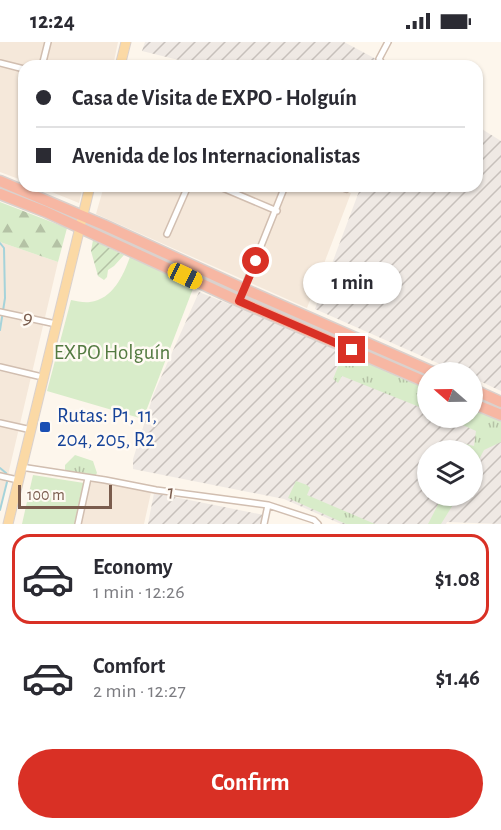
<!DOCTYPE html>
<html lang="en">
<head>
<meta charset="utf-8">
<style>
  :root { --surface:#fff; --page:#f7f7f7; --text:#2b2b33; --muted:#7c7c81; --line:#e1e1e2; --accent:#d93025 }
  body { margin:0; font-family:"Alegreya Sans",sans-serif; background:var(--page); color:var(--text); height:100vh; display:flex; flex-direction:column; font-size:22px; white-space:nowrap }
  * { box-sizing:border-box; margin:0 }
  p { font-size:20px; color:var(--muted) }
  .icon { flex:none; width:33px; height:33px; fill:none; stroke:currentColor; stroke-width:2; stroke-linecap:round; stroke-linejoin:round }
  .map { position:relative; height:482px; overflow:hidden }
  .drawer { display:flex; flex-direction:column; background:var(--surface); flex:1 }
  .drawer>* { flex:none }
  .hud { position:absolute; left:18px; top:18px; width:465px; height:132px; border-radius:18px; box-shadow:0 2px 4px #0004; display:grid; align-content:center; height:132px; padding:0 18px; background:var(--surface) }
  .needle { width:39px; rotate:290deg }
  .controls { position:absolute; left:417px; top:320px; display:grid; gap:12px }
  .controls a { display:grid; place-items:center; width:66px; height:66px; border-radius:50%; background:var(--surface); box-shadow:0 2px 4px #0004; font-size:30px }
  .scale { position:absolute; left:18px; bottom:15px; width:94px; box-sizing:border-box; padding-left:6px; border:3px solid #7a5c4d; border-top:0; font-size:16px; line-height:21px; white-space:nowrap; color:#7a5c4d; -webkit-text-stroke:4px #fffaf3; paint-order:stroke }
  .end { position:absolute; width:27px; height:27px; margin:-14px; border:8px solid #d93025; background:#fff; box-shadow:0 0 0 3px #fff }
  .from { border-radius:50% }
  .bubble { position:absolute; height:42px; border-radius:21px; background:var(--surface); box-shadow:0 2px 4px #0004; font-size:20px; font-weight:700; line-height:42px; text-align:center }
  .car { position:absolute; width:18px; height:36px; margin:-18px -9px; border-radius:8px; box-shadow:0 0 4px 2px #0007; background:linear-gradient(#f5c518 24%,#345 0 40%,#f5c518 0 76%,#345 0 86%,#f5c518 0) }
  .hud b { display:flex; align-items:center; gap:21px; height:57px; font-size:22px }
  .hud b+b { border-top:2px solid var(--line) }
  .hud i { width:15px; height:15px; background:var(--text) }
  ul { padding:10px 0 0; list-style:none }
  li { display:flex; align-items:center; gap:18px; height:90px; margin:0 12px 9px; padding:0 6px; border:3px solid transparent; border-radius:18px }
  li div { flex:1 }
  li b { display:block; font-size:22px }
  li em { font-style:normal; font-weight:700 }
  li.current { border-color:var(--accent) }
  li>.icon { width:54px; height:54px; stroke-width:1.5 }
  .action { display:flex; gap:12px; margin-top:auto; padding:12px 18px }
  .action a { flex:1; height:69px; border-radius:36px; background:var(--accent); color:#fff; font-size:24px; font-weight:700; line-height:69px; text-align:center }
  .status { display:flex; justify-content:space-between; align-items:center; height:42px; padding:0 30px; background:var(--surface); direction:ltr }
  .status svg { height:16px; fill:currentColor }
  .map>svg:first-child { display:block }
  .residential { fill:#f5e8da }
  .industrial { fill:url(#industrial-furrows); fill-rule:evenodd }
  .grass { fill:url(#grass-tufts) }
  .forest { fill:url(#forest-firs) }
  .park { fill:#d8ecc9 }
  .garden { fill:url(#garden-furrows) }
  .lines { fill:none; stroke-linecap:round; stroke-linejoin:round }
  .stream { stroke:#a5d3da; stroke-width:2 }
  .street-casing { stroke:#d1beb0; stroke-width:8 }
  .primary-casing { stroke:#dad1cd; stroke-width:11 }
  .highway-casing { stroke:#dad1cd; stroke-width:13 }
  .street { stroke:#fff; stroke-width:5 }
  .primary { stroke:#fbd9a5; stroke-width:9 }
  .highway { stroke:#f7b7a3; stroke-width:10 }
  .route { stroke:#d93025; stroke-width:8 }
  .transit-dot { fill:#1a4fb4; stroke:#fffaf3; stroke-width:2 }
  .labels { text-anchor:middle; dominant-baseline:central; stroke-width:5; stroke-linejoin:round; paint-order:stroke }
  .street-label { font-size:21px; fill:#7a5c4d; stroke:#fffaf3 }
  .park-label { font-size:21px; fill:#537a41; stroke:#fffaf3 }
  .transit-label { font-size:21px; fill:#164399; stroke:#fffaf3; text-anchor:start }
</style>
</head>
<body>
<div class="status"><b>12:24</b><svg viewBox="0 0 49 12"><path d="M0 12V9h3v3zM5 12V6h3v6zM10 12V3h3v9zM15 12V0h3v12zM26 1h20v11H26zM47 4h2v5h-2z"/></svg></div>
<div class="map">
<svg width="501" height="482" viewBox="0 0 501 482">
  <defs>
    <pattern id="industrial-furrows" width="10" height="10" patternUnits="userSpaceOnUse" patternTransform="scale(1.5)"><rect width="10" height="10" fill="#efe9e4"/><path d="M-1 1l2-2M0 10L10 0M9 11l2-2" fill="none" stroke="#c7c0bb"/></pattern>
    <pattern id="grass-tufts" width="24" height="20" patternUnits="userSpaceOnUse" patternTransform="scale(1.5)"><rect width="24" height="20" fill="#d8ecc9"/><path d="M3 7l-1-3M5 7V3M7 7l1-3M15 17l-1-3M17 17v-4M19 17l1-3" fill="none" stroke="#b4c2a5"/></pattern>
    <pattern id="forest-firs" width="22" height="20" patternUnits="userSpaceOnUse" patternTransform="scale(1.5)"><rect width="22" height="20" fill="#d8ecc9"/><path d="M5 1l3.5 6h-7zM16 11l3.5 6h-7z" fill="#b4c2a5"/></pattern>
    <pattern id="garden-furrows" width="10" height="10" patternUnits="userSpaceOnUse" patternTransform="scale(1.5)"><rect width="10" height="10" fill="#d8ecc9"/><path d="M-1 1l2-2M0 10L10 0M9 11l2-2" fill="none" stroke="#b4c2a5"/></pattern>
  </defs>
  <rect width="100%" height="100%" fill="#fdf6ec"/>
  <!-- residential -->
  <path class="residential" d="M0,0h118l-5,24h-89v115l-24,-9z
    M37,144h46l-4,17z
    M104,144h225l22,7 -44,115 -211,-94z
    M0,200l58,20 -58,247z
    M88,436l64,10 -8,36h-66z"/>
  <!-- industrial -->
  <path class="industrial" d="M145,0h199l32,17v7h-173l-61,-15z
    M477,84l24,15v250l-28,-13 -1,-6h-14l-143,-63 46,-123h116z
    M199,250l151,60 77,34 1,31 73,1v106l-54,-2 -1,2h-105l-57,-25 -151,-30v-10l21,-66zM428,408h44v45h-44z
    M154,451l110,22 -2,9h-114z"/>
  <!-- grass -->
  <path class="grass" d="M344,310l83,36v22l-85,-34 -4,7 -5,-4z
    M473,366l28,13v21l-17,8 -11,21 -1,-21h-13l-1,-8 16,4 2,-15 -31,-14h27z
    M75,413l18,6 4,12 -2,3 -30,-5v-6z
    M296,439l11,4 3,3 -3,7 68,29h-29l-58,-26z
    M443,453h16l-18,29h-13z"/>
  <!-- forest -->
  <path class="forest" d="M0,160l67,26 -9,34 -58,-20z"/>
  <!-- park -->
  <path class="park" d="M130,215l64,29 -51,133 -96,-28 24,-91c6,1 13,3 19,2 23,-3 33,-26 40,-45z
    M33,433l51,8 -9,41h-53z"/>
  <!-- garden -->
  <path class="garden" d="M93,198l31,15 -10,11 -6,4 -1,7 -3,3 -6,-4 -7,-25z"/>
  <g class="lines">
    <!-- stream -->
    <path class="stream" d="M0,201l4,5 1,50 -5,32
      M0,426l6,5
      M0,468l7,-28"/>
    <!-- street casing -->
    <g class="street-casing">
      <path id="street" d="M0,21l24,6
        M42,24l6,-24
        M384,24l-5,-7 9,-17
        M218,144l59,25
        M338,144l8,3 1,-3
        M167,192l21,-48
        M239,259l46,-115
        M0,270l56,12
        M0,325l38,9
        M0,381l27,6
        M21,425l84,13 51,10 112,15 46,15 4,4
        M0,434l18,4
        M78,482l10,-46
        M264,482l4,-19"/>
    </g>
    <!-- primary casing -->
    <g class="primary-casing">
      <path id="primary" d="M120,24l6,-24
        M8,482l82,-338"/>
    </g>
    <!-- highway casing -->
    <g class="highway-casing">
      <path id="highway" d="M0,139l104,44 140,64 189,83
        M0,152l46,18 193,89 189,82
        M472,347l29,13
        M472,361l29,12"/>
    </g>
    <!-- street -->
    <use href="#street" class="street"/>
    <!-- primary -->
    <use href="#primary" class="primary"/>
    <!-- highway -->
    <use href="#highway" class="highway"/>
  </g>
  <g class="lines">
    <!-- route -->
    <path class="route" d="M256,219l-17,40 113,49"/>
  </g>
  <!-- markers -->
  <rect class="transit-dot" x="39" y="379" width="12" height="12" rx="3"/>
  <g class="labels">
    <!-- street labels -->
    <g class="street-label">
      <text transform="translate(28 276) rotate(12)">9</text>
      <text transform="translate(171 450) rotate(8)">1</text>
    </g>
    <!-- park labels -->
    <g class="park-label">
      <text x="112" y="310">EXPO Holguín</text>
    </g>
    <!-- transit labels -->
    <g class="transit-label">
      <text x="57" y="373">Rutas: P1, 11,<tspan x="57" dy="24">204, 205, R2</tspan></text>
    </g>
  </g>
</svg>
<div class="controls">
<a><svg class="needle" viewBox="-14 -14 28 28"><path d="M0-13l5 13h-10z" fill="#e53935"/><path d="M0 13l5-13h-10z" fill="#7c7c81"/></svg></a>
<a><svg class="icon" aria-label="layers" viewBox="0 0 24 24"><path d="M12 4l9 5-9 5-9-5zM3 14l9 5 9-5"/></svg></a>
</div>
<div class="scale">100 m</div>
<i class="end from" style="left:256px;top:219px"></i>
<i class="end" style="left:352px;top:308px"></i>
<div class="bubble" style="left:303px;top:220px;width:99px">1 min</div>
<i class="car" style="left:185px;top:234px;rotate:115deg"></i>
<div class="hud">
<b><i class="from"></i>Casa de Visita de EXPO - Holguín</b>
<b><i></i>Avenida de los Internacionalistas</b>
</div>
</div>
<section class="drawer">
<ul>
<li class="current"><svg class="icon" aria-label="car" viewBox="0 0 24 24"><path d="M5 17H2v-5l4-1 3-4h7l3 4 3 1v5h-3M9 17h6M6 11h13"/><circle cx="7" cy="17" r="2"/><circle cx="17" cy="17" r="2"/></svg><div><b>Economy</b><p>1 min · 12:26</p></div><em>$1.08</em></li>
<li><svg class="icon" aria-label="car" viewBox="0 0 24 24"><path d="M5 17H2v-5l4-1 3-4h7l3 4 3 1v5h-3M9 17h6M6 11h13"/><circle cx="7" cy="17" r="2"/><circle cx="17" cy="17" r="2"/></svg><div><b>Comfort</b><p>2 min · 12:27</p></div><em>$1.46</em></li>
</ul>
<div class="action"><a>Confirm</a></div>
</section>
</body>
</html>
